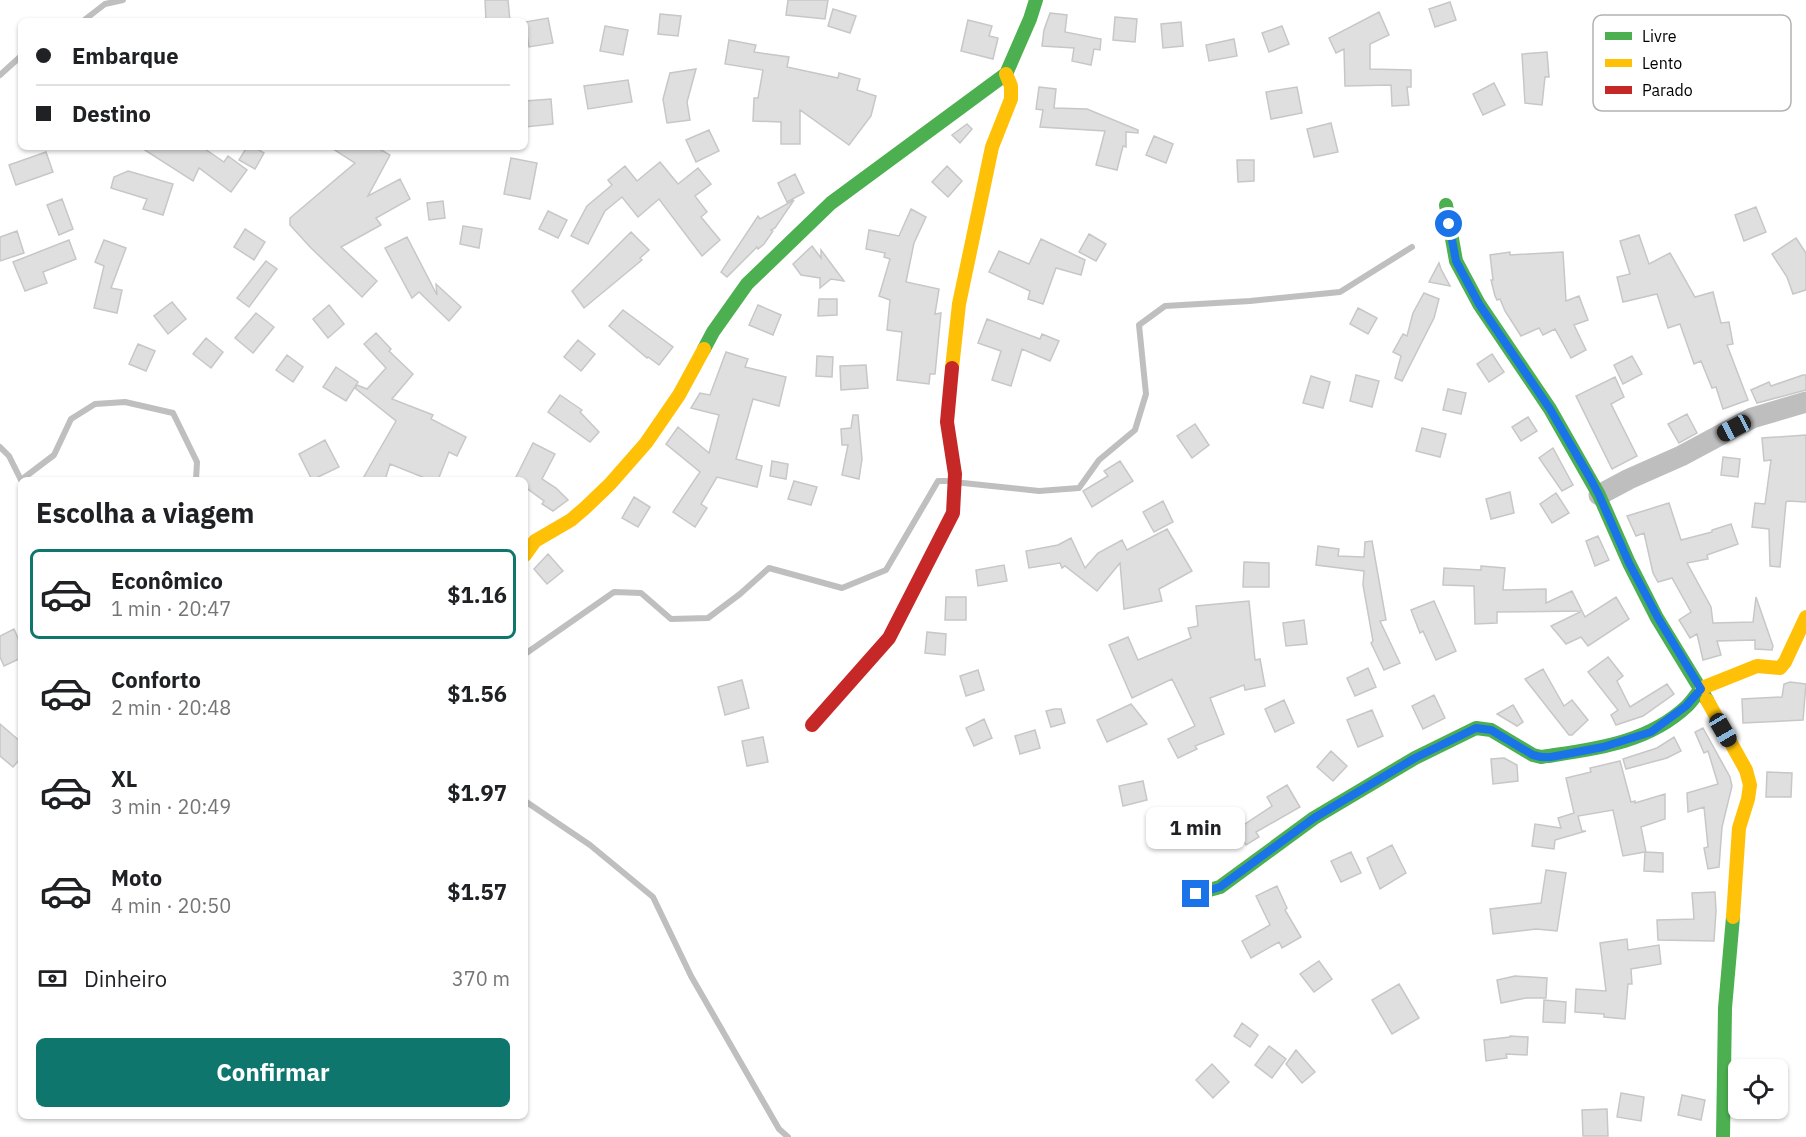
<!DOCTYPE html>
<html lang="pt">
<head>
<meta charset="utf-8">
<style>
  :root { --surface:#fff; --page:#f6f6f6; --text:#202124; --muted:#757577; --line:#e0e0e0; --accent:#0f766e }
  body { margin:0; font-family:"IBM Plex Sans",sans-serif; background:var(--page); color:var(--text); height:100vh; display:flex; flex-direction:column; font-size:22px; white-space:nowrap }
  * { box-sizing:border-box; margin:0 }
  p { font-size:20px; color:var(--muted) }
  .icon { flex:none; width:33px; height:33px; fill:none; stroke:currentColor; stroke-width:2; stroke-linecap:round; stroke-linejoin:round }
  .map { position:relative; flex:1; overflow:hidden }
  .panel { position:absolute; left:18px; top:477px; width:510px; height:642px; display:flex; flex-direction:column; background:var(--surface); border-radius:9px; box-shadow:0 2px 4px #0004 }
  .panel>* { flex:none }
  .banner { position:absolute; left:18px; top:18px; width:510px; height:132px; border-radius:9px; box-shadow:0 2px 4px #0004; display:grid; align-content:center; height:132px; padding:0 18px; background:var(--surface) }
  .controls { position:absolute; left:1728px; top:1059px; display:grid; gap:12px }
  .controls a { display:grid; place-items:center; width:60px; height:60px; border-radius:9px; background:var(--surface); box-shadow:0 2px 4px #0004; font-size:30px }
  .end { position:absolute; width:27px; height:27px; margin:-14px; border:8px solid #1a73e8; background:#fff; box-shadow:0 0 0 3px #fff }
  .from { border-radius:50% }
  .bubble { position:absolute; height:42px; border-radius:9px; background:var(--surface); box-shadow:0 2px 4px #0004; font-size:20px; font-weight:700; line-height:42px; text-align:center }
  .car { position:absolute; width:18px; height:36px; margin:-18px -9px; border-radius:8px; box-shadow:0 0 4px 2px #0007; background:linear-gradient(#222 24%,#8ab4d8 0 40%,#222 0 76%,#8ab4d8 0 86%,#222 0) }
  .banner b { display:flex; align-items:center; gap:21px; height:57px; font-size:22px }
  .banner b+b { border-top:2px solid var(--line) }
  .banner i { width:15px; height:15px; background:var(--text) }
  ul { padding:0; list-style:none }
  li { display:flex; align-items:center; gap:18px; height:90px; margin:0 12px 9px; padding:0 6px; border:3px solid transparent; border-radius:9px }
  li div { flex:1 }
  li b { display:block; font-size:22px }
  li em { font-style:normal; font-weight:700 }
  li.on { border-color:var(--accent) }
  li>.icon { width:54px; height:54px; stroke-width:1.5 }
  h2 { padding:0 18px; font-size:27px; line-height:72px }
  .pay { display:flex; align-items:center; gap:15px; height:66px; padding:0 18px; font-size:22px }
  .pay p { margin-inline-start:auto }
  .action { display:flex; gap:12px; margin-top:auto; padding:12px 18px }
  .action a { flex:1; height:69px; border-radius:9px; background:var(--accent); color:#fff; font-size:24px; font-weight:700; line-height:69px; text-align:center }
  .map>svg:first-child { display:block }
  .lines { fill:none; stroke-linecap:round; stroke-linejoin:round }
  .stream { stroke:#bfbfbf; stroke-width:6 }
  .building { fill:#dfdfdf; stroke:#c7c7c7; stroke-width:1.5 }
  .street { stroke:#bebebe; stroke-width:21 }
  .fast { stroke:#4caf50; stroke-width:14 }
  .slow { stroke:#ffc107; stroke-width:14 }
  .jam { stroke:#c62828; stroke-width:14 }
  .route { stroke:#1a73e8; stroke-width:8 }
  .key { fill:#fff; stroke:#b2b2b2; stroke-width:1.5 }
  .key-label { font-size:16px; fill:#000 }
</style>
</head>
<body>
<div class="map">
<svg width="1806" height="1137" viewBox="0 0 1806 1137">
  <rect width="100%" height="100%" fill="#fff"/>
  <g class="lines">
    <!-- stream -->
    <path class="stream" d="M83,21l22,-17 18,-4
      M0,75l21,-19
      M0,447l9,9 12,24 33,-25 17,-36 24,-15 30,-2 48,11 24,49 -1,18
      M963,483l76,8 40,-3 20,-28 36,-30 11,-36 -7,-69 26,-19 85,-5 90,-9 72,-45
      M525,654l89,-62 27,1 30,26 37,-1 32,-24 29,-26 73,20 44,-18 52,-89h8
      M525,801l65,44 63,52 38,79 88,153 9,8"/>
  </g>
  <!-- building -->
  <path class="building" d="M485,0h23l2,21h-24z
    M788,0h40l-3,19 -39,-4z
    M1450,2l6,18 -21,7 -6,-18z
    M833,9l23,7 -6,17 -22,-7z
    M1379,12l10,23 -19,9v25l41,1v17h-4l2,18 -17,1 -1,-21 -46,1 -1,-37 -8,4 -7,-15z
    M1050,13l17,2 -2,17 36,7 -1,11 -6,-1 -3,16 -19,-4 2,-13 -32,-2 2,-16z
    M660,14l21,2 -3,20 -20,-2z
    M1115,17l22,2 -2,23 -22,-2z
    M548,18l5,25 -24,4 -4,-25z
    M968,20l24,6 -3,10 9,2 -5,21 -32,-8z
    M1181,22l2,24 -20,2 -2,-24z
    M605,26l23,4 -5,25 -23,-4z
    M1282,26l7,18 -20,8 -7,-19z
    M1234,39l3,17 -28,5 -3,-16z
    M729,40l27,5 -2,7 35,5 -2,10 51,11 1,-5 21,6 -3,11 19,6 -5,20 -22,29 -49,-35v34h-19v-22l-28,-1 1,-23h4l5,-28 -38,-6z
    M1547,52l2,25h-4l-3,28 -17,-2 -3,-49z
    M696,69l-9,33 3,18 -23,3 -4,-24 7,-26z
    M628,80l4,22 -44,7 -4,-23z
    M1494,83l11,22 -22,10 -10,-21z
    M1039,87l17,2 -2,19 33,1 51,21v3l-12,-1v15l-3,-1 -6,24 -21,-5 9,-34 -65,-4 3,-17 -7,-1z
    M1297,87l5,26 -31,6 -5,-27z
    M551,99l2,25 -28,3v-26z
    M1331,123l7,29 -24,5 -7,-28z
    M967,124l5,5 -12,14 -8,-8z
    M709,130l10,21 -23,11 -10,-22z
    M1154,136l19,8 -7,19 -20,-8z
    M140,147h62l22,15 4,-6 19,14 -16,22 -32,-24 -6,13z
    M247,147h7l10,6 -9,16 -16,-9z
    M330,147h46l14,8 -22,41 32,-17 10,20 -34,19 5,7 -40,22 36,34 -15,16 -51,-49 -21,-23v-7l65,-55z
    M46,152l7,20 -37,13 -7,-20z
    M511,158l26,5 -7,36 -26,-5z
    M1237,160h17v21l-16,1z
    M660,162l18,22 20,-16 13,16 -16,12 12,16 -6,5 19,23 -18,16 -43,-57 -21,18 -16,-20 -17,14 -17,33 -17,-8 16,-30 25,-21 -4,-5 17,-14 12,15z
    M947,166l15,15 -14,16 -16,-15z
    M128,171l45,13 -10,31 -20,-6 4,-10 -36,-11 3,-11z
    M795,174l9,19 -17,9 -9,-19z
    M62,199l11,30 -14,6 -12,-30z
    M794,200l-19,28 -4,2 2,1 -9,13 -6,5 -1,-2 -30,30 -6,-5 37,-56 2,3z
    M443,201l2,17 -16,2 -2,-17z
    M1756,207l10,25 -22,9 -9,-26z
    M911,209l15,8 -12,26 -8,39 33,7 -4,25 6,-1 -6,61h-5l-1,10 -32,-4 5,-48 -15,-2 3,-30 -11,-4 11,-37 -6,-2 1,-4 -19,-4 3,-19 30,6z
    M548,211l19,9 -9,18 -19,-9z
    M463,226l19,3 -3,19 -19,-4z
    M245,229l20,13 -11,18 -20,-13z
    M17,231l7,22 -24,8v-24z
    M631,232l18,18 -9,8 2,2 -58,48 -12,-17z
    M1089,234l17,10 -10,17 -17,-9z
    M1639,235l10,29 21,-11 25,44 18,-5 8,31 8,-1 4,22 -6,1 21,55 -25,9 -7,-22 -4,1 -11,-27 -7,3 -14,-40 -12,4 -11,-34 -34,8 -6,-25 13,-3 -10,-33z
    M407,237l30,58 -1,-11 25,23 -12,14 -30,-29 -7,6 -27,-50z
    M1796,238l10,15v37l-13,4 -6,-17 -15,-23z
    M1041,239l44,21 -4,15 -25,-7 -13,36 -15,-5 2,-8 -41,-19 10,-21 30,13z
    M69,240l7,19 -33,13 4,11 -22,8 -12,-29z
    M104,240l22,8 -15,40 11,2 -5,23 -23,-5 10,-42 -9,-4z
    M812,246l9,12v-8l23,31 -13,-2 -11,9v-10l-19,-3 -8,-11z
    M1510,252v3l53,-3 3,49 13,-5 9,24 -14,5 12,25 -15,8 -16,-29 -12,6 -4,-7 -18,8 -16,-25 -5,-12 -3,1 -2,-4 -4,-16h2l-3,-25z
    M266,261l11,8 -28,38 -12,-9z
    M1439,263l2,6 9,17 -21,-4z
    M1424,293l15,6 -5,19 -32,63 -7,-3 6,-22 -8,-4 10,-18 4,2 6,-23z
    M819,299h18v16l-19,1z
    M172,302l14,17 -18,15 -14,-18z
    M329,305l15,19 -16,14 -15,-19z
    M758,305l23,10 -8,20 -24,-10z
    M1358,308l19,10 -9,16 -18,-10z
    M623,310l50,37 -14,18 -11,-8 -1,1 -38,-32z
    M256,313l18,14 -21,26 -18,-15z
    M987,319l53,20 2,-5 17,7 -9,20 -28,-12 -11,37 -19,-6 9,-29 -23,-8z
    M376,333l15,16 -2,2 24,23 -21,25 41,16 -2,4 35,18 -9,19 -8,-4 -11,28h-8l-40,-16 -5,16h-23l34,-59 -41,-33 2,-3 10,4 19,-21 -22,-24z
    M206,338l17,14 -12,16 -18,-14z
    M578,340l17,14 -14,17 -17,-14z
    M138,344l17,7 -9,20 -17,-7z
    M726,352l22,7 -3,8 41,10 -7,29 -26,-7 -17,60 26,7 -5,21 -40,-10 -16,27 6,4 -12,19 -22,-15 27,-40 -34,-28 12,-17 31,26 10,-38 -28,-7 9,-15 10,2z
    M1492,354l12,18 -15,10 -12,-18z
    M287,355l16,12 -10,15 -17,-12z
    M817,356l16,1 -1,20 -16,-1z
    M1632,356l10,18 -19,10 -9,-19z
    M866,365l2,23 -27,2 -1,-24z
    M336,367l22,15 -12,19 -23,-14z
    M1356,375l23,6 -7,26 -22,-6z
    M1803,375h3v15l-49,13 -6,-13 18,-8 2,4z
    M1311,376l19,6 -7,26 -20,-5z
    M1615,377l9,20 -13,7 26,52 -25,13 -36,-73z
    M1448,389l18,4 -5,21 -18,-4z
    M560,395l22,15 -2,2 19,20 -9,10 -42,-30z
    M1687,414l10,19 -18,10 -11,-19z
    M853,415h5l4,44 -3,20 -17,-4 6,-30h-6l-1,-16 10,-1z
    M1528,417l9,14 -16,10 -9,-14z
    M1195,424l14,21 -17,13 -15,-22z
    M1422,428l24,6 -6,23 -24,-6z
    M1806,435v67l-18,-1 -2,1 -6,65 -10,-1 -1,-37 -17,-2 3,-24 10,1 6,-44 -7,1 -2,-23z
    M325,440l14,27 -27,13 -13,-26z
    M533,443l22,11 -13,25 14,9 12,12 -15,11 -11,-7 2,-3 -19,-14v-7l-10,-1z
    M1553,448l20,37 -11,6 -23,-33z
    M1723,457l17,2 -2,18 -17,-2z
    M772,461l16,3 -2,15 -16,-3z
    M1120,461l13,20 -41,26 -9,-16 25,-15 -4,-5z
    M794,481l23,6 -6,18 -23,-6z
    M1510,492l4,21 -23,6 -5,-20z
    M1556,493l13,20 -17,10 -12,-19z
    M634,497l16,10 -12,20 -16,-9z
    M1163,501l10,21 -19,10 -11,-20z
    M1669,503l12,37 31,-8v-2l19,-6 7,20 -31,11 1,4 -21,4 24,44 2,16 40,-1 3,-25 17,49 -1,4 -17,-1v-9l-38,1 4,14 -18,5 -6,-26 -7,4 -11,-18 12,-8 -19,-34 -14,4 -5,-9 -9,-40 -8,3 -9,-20z
    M1167,529l25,42 -33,18 3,12 -38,8 -4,-46 -23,28 -32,-25 -3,2 -2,-5 -31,5 -3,-17 32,-6 13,-7 14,30 13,-15 24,-13 5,10z
    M1598,536l11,24 -14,6 -9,-25z
    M1372,541l14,79 -6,1 20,42 -16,7 -13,-27 2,-2 -10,-56 1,-14 -48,-6 2,-19 21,3 -1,7 26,1 1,-15z
    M548,554l15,17 -16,13 -13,-15z
    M1244,562l25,1v24h-26z
    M1004,565l3,16 -29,5 -2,-16z
    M1481,566l24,2 -2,22 43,-1v14l26,-12 10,20 -85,1v11l-22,1 -1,-38 -31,-1 1,-17 37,2z
    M946,597h20v23h-21z
    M1616,597l13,22 -41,27 -7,-9 -15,7 -15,-18 31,-15 3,6z
    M1249,601l6,59 5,-1 5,27 -20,4 -1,-5 -34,13 14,36 -29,12 2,3 -19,9 -10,-19 27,-13 -23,-47 -40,19 -23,-53 19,-8 10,23 53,-22 -3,-10 10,-2 -2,-20z
    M1434,601l22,50 -20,9 -13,-29 -3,2 -9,-23z
    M1304,620l3,24 -21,2 -3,-23z
    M14,629l7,16v13l-17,8 -4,-9v-21z
    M927,632l19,2 -1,21 -20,-2z
    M1608,657l15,19 -6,5 13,26 37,-23 7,10 -31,22 -27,9 -5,-10 7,-5 -30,-38z
    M1368,668l8,19 -21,9 -8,-18z
    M1543,669l21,37 8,-6 16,20 -16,15h-3l-44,-56z
    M978,670l6,20 -18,6 -6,-20z
    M742,680l7,28 -24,7 -7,-28z
    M1790,682l16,2 -3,36 -60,3 -1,-24 40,-2 2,-13z
    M1434,695l11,23 -22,11 -11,-23z
    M1284,700l10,23 -19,9 -10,-23z
    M1131,704l16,20 -40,18 -10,-22z
    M1513,705l10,17 -6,4 -20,-12z
    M1054,709h7l4,14 -14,4 -5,-16z
    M1372,710l11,26 -25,11 -11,-27z
    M984,719l8,19 -18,8 -8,-18z
    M0,724l21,18v16l-8,9 -13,-11z
    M1703,728l27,49 2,9 -10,41 -3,40 -11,2 -4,-21 4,-1 -4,-40 -16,5 -1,-19 31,-9 -10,-33 -4,2 -9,-21z
    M1035,730l5,18 -20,6 -5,-18z
    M763,737l5,25 -21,4 -5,-25z
    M1674,737l7,14 -14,7 -41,11 -3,-10 34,-11z
    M1331,751l16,15 -14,15 -16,-14z
    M1504,758l13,7 1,16 -25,3 -2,-25z
    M1620,761l11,41 4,-1v2l30,-9v25l-24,8 5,25 17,1v19l-19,-1 1,-19 -22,4 -10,-46 -35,6 4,15h4l-31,9 -1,9 -22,-3 3,-22 26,4 -3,-10 16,-5 -8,-35 25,-6 -1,-4z
    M1767,772l25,1 -1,24h-25z
    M1143,781l4,19 -24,6 -4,-20z
    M1287,785l13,22 -44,25 3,5 -13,8 -10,-15 36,-24 -5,-9z
    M1392,845l14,28 -26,16 -13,-31z
    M1351,852l10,21 -20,9 -10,-21z
    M1546,870l20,3 -9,58 -21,-2 -43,5 -3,-25 51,-6z
    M1277,886l10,22 -2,2 16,27 -19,11 -3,-6 -28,16 -9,-17 28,-16 -14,-29z
    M1715,892l1,19 -2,30 -56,-1 -1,-20 37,-1 -2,-26z
    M1627,939l1,11 31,-5 2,19 -30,5 1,15h-4l-3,35 -21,-2v-3l-29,-2 1,-23 30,2 -6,-48z
    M1319,961l13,18 -18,13 -14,-18z
    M1515,976l32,2 -1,20h-20l-25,5 -4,-23z
    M1399,984l20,34 -27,16 -20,-34z
    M1544,1000l22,2 -1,21 -22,-1z
    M1242,1023l16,12 -8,12 -16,-11z
    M1510,1036l18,1 -1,18 -21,-1 1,4 -21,3 -2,-21 26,-3z
    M1269,1046l17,13 -14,19 -17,-13z
    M1296,1050l19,22 -13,11 -16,-19z
    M1212,1064l17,18 -16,16 -17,-18z
    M1621,1093l23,4 -3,24 -24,-4z
    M1682,1095l23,5 -4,20 -23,-5z
    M1607,1109l1,27h-25l-1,-26z"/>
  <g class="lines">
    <!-- street -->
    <path class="street" d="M1599,495l30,-16 52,-23 71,-38 54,-16"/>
    <!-- fast -->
    <path class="fast" d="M1446,205l10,56 23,43 71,105 49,86 30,68 28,55 50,82
      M704,349l9,-17 34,-48 84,-81 175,-129 24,-55 6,-19
      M1195,894l25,-7 94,-69 101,-60 61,-30 15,2 42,25 8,2c52,-8 106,-13 146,-51 6,-6 10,-13 15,-18
      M1723,1137l2,-129 8,-91"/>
    <!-- slow -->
    <path class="slow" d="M952,368l7,-64 33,-157 19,-48v-13l-5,-12
      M525,555l10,-14 36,-21 14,-12 25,-24 36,-41 33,-48 25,-46
      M1702,688l55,-22 23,2 5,-6 21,-45
      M1707,700l39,70 4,15 -2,14 -9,29 -6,89"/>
    <!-- jam -->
    <path class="jam" d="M812,725l77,-87 64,-125 2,-39 -8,-52 5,-54"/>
  </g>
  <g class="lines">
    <!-- route -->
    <path class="route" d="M1196,894l24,-7 94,-69 101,-60 61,-30 15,2 42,25 8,2h10l52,-10 48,-15 35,-26 15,-17 -43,-71 -29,-55 -30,-68 -9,-17 -40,-69 -71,-105 -23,-43 -7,-37"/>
  </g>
  <!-- legend -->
  <rect x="1593" y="15" width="198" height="96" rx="9" class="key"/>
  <rect x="1605" y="32" width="27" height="8" fill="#4caf50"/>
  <rect x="1605" y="59" width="27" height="8" fill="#ffc107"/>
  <rect x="1605" y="86" width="27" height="8" fill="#c62828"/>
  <g class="key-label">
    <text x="1642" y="42">Livre</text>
    <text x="1642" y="69">Lento</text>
    <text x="1642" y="96">Parado</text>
  </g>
</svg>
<div class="controls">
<a><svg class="icon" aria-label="locate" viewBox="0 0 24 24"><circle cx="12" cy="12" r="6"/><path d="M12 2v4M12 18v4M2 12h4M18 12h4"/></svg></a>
</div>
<i class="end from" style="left:1449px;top:224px"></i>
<i class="end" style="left:1196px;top:894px"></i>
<div class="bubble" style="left:1146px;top:807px;width:99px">1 min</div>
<i class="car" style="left:1734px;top:428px;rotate:242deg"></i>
<i class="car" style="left:1723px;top:730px;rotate:150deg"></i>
<div class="banner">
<b><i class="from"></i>Embarque</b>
<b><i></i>Destino</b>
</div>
<section class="panel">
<h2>Escolha a viagem</h2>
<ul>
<li class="on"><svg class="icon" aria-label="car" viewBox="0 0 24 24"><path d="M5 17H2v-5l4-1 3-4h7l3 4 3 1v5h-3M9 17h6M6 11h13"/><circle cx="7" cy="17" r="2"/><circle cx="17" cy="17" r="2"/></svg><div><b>Econômico</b><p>1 min · 20:47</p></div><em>$1.16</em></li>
<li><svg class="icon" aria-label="car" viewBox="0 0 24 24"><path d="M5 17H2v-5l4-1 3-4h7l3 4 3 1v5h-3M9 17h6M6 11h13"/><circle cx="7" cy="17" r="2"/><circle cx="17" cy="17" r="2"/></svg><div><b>Conforto</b><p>2 min · 20:48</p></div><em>$1.56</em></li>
<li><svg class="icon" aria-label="car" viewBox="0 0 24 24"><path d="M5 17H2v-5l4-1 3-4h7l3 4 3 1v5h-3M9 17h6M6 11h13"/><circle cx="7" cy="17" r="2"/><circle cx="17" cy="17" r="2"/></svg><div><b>XL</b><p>3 min · 20:49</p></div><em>$1.97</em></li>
<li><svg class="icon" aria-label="car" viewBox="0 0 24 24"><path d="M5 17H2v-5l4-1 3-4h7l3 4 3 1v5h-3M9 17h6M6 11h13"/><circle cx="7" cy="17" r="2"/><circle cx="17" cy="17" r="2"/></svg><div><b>Moto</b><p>4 min · 20:50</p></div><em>$1.57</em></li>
</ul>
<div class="pay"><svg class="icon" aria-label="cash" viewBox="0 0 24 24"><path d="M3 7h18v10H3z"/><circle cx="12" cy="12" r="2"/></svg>Dinheiro<p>370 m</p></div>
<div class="action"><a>Confirmar</a></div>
</section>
</div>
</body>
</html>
